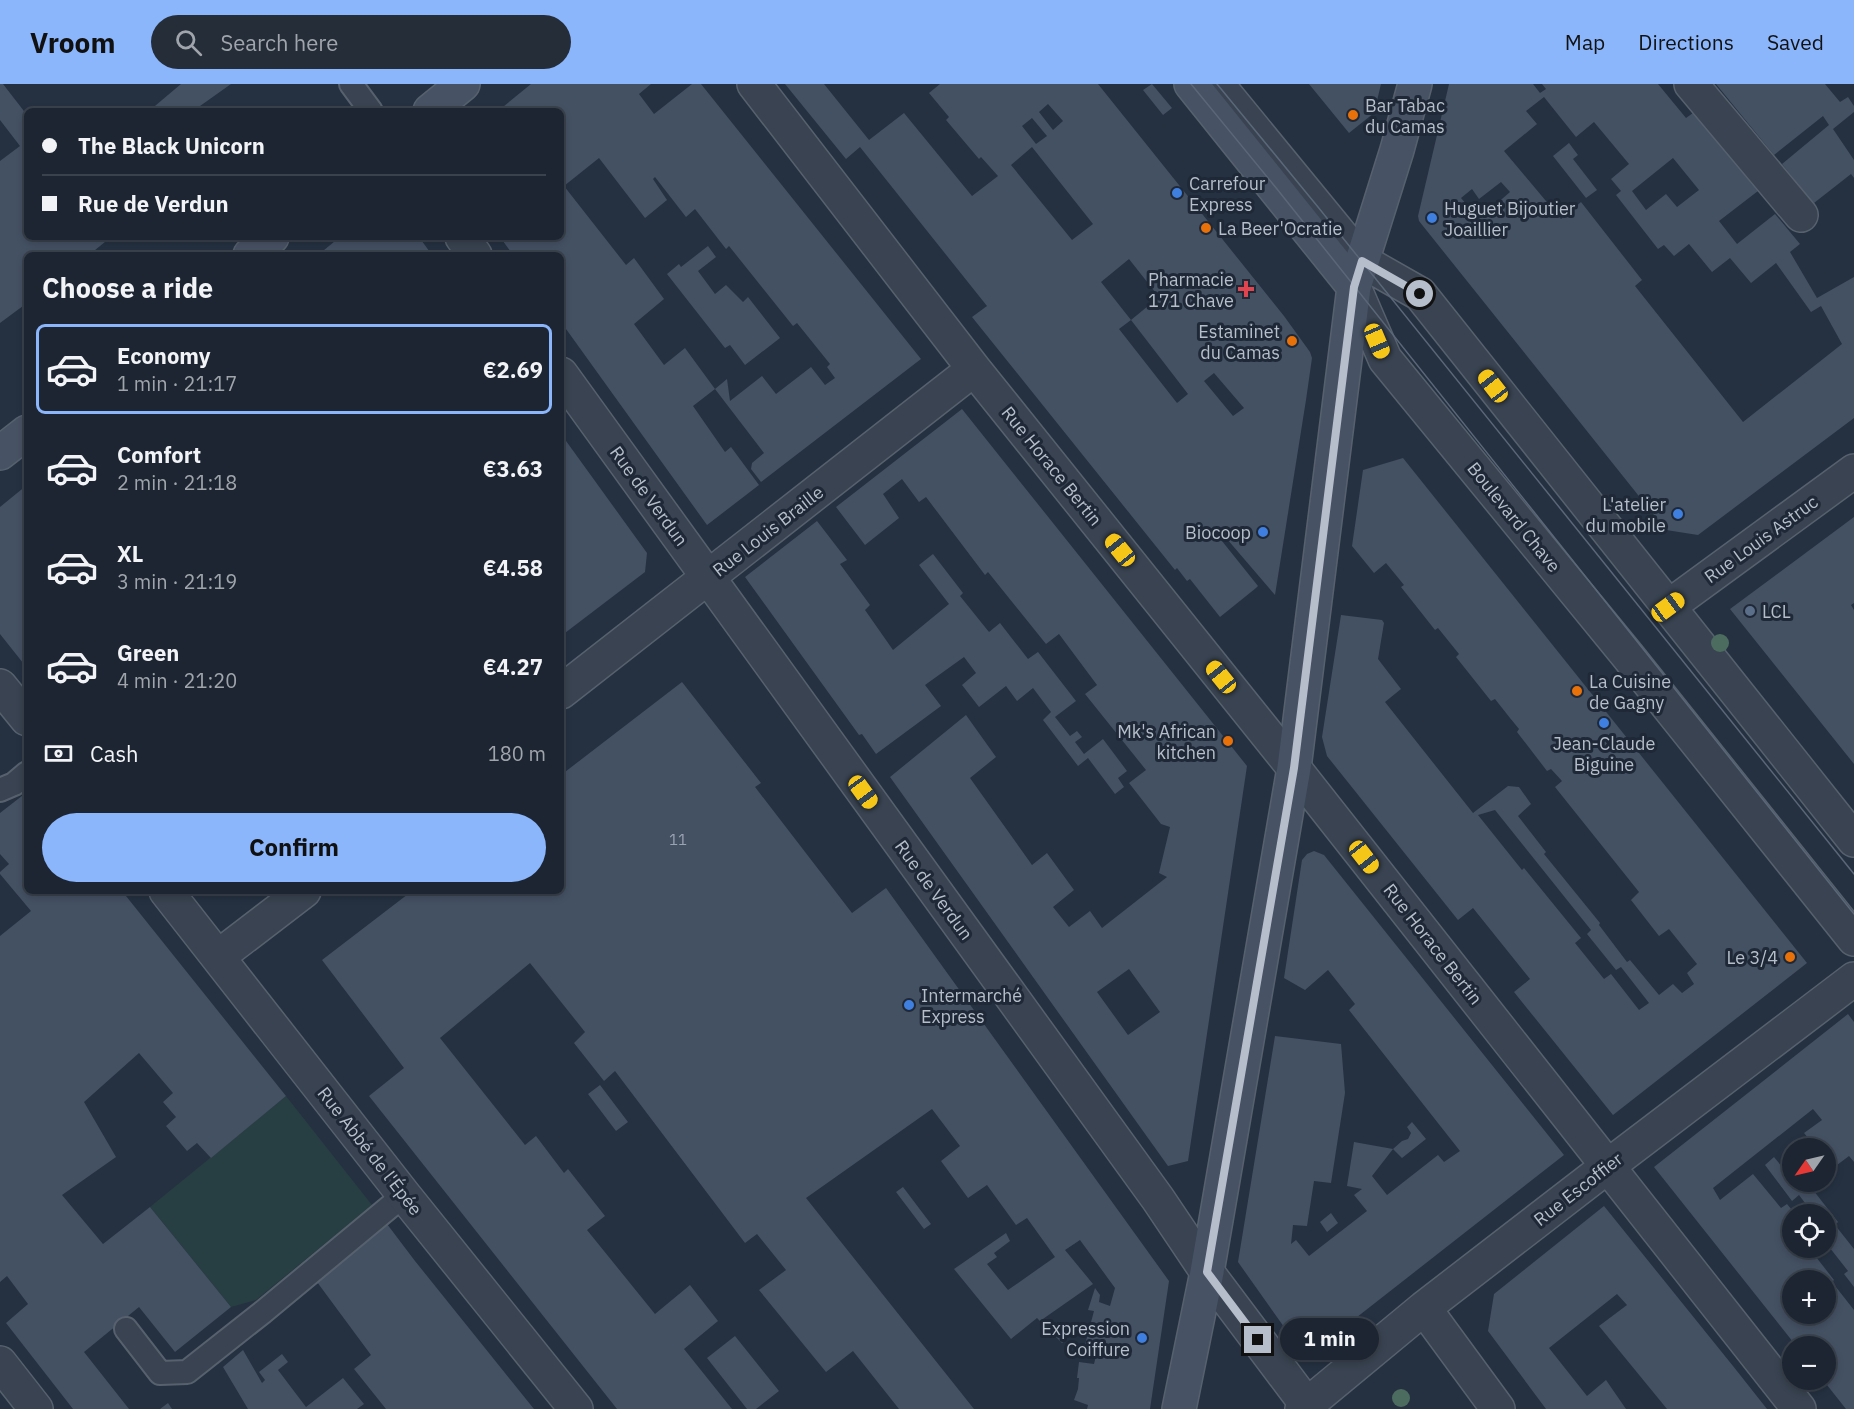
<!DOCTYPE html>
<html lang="en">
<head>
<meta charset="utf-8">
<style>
  :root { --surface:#1c2531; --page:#252d39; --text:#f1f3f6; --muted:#a0a5ab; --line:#3a424d; --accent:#8bb6fb }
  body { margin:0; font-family:"IBM Plex Sans",sans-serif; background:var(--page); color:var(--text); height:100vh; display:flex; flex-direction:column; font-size:22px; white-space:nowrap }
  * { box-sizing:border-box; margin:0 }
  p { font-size:20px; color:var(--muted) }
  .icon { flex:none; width:33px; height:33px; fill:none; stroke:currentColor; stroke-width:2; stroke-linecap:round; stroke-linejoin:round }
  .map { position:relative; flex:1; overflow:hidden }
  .details { position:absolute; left:24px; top:168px; width:540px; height:642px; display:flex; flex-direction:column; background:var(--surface); border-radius:9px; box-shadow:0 3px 9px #0003,0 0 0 2px var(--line) }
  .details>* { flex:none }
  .banner { position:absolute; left:24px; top:24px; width:540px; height:132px; border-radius:9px; box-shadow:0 3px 9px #0003,0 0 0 2px var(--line); display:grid; align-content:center; height:132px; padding:0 18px; background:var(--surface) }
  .needle { width:39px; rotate:236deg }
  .controls { position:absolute; left:1782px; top:1054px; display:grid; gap:12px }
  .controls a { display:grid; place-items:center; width:54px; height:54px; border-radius:50%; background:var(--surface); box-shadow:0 3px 9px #0003,0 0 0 2px var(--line); font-size:30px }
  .end { position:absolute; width:27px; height:27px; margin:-14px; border:8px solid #b6becb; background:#111; box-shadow:0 0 0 3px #111 }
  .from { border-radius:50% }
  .bubble { position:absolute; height:42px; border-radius:21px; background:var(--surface); box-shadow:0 3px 9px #0003,0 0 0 2px var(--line); font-size:20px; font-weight:700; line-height:42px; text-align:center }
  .car { position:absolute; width:18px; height:36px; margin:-18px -9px; border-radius:8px; box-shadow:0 0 4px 2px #0007; background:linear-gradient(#f5c518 24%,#345 0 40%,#f5c518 0 76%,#345 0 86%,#f5c518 0) }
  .banner b { display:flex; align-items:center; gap:21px; height:57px; font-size:22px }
  .banner b+b { border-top:2px solid var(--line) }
  .banner i { width:15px; height:15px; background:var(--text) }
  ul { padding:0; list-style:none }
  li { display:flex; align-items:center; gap:18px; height:90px; margin:0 12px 9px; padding:0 6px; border:3px solid transparent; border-radius:9px }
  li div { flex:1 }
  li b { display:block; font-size:22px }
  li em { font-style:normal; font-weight:700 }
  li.selected { border-color:var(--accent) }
  li>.icon { width:54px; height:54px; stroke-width:1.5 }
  h2 { padding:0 18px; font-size:27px; line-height:72px }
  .pay { display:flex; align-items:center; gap:15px; height:66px; padding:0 18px; font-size:22px }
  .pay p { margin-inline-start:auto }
  .action { display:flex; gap:12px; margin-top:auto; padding:12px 18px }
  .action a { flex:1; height:69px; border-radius:36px; background:var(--accent); color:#111; font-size:24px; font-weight:700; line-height:69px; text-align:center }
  header { display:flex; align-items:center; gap:36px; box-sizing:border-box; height:84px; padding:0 30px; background:var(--accent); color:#111 }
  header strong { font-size:28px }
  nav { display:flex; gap:33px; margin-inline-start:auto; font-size:21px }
  .search { width:420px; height:54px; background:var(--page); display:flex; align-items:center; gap:15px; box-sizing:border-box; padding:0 21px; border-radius:33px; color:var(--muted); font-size:22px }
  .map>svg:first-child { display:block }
  .green { fill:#273f42 }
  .building { fill:#445163; fill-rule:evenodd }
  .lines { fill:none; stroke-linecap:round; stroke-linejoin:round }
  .lane-casing { stroke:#57616e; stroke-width:26 }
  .street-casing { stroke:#57616e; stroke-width:36 }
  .secondary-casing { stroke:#57616e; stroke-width:36 }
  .lane { stroke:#394351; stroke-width:22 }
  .street { stroke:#394351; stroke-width:33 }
  .secondary { stroke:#475264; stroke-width:33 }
  .tram { stroke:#5b6778; stroke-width:1.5 }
  .tree { fill:#4c6c5f }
  .route { stroke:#b6becb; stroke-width:8 }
  .food-dot { fill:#e8710a; stroke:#1e2836; stroke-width:2 }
  .shop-dot { fill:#3f7fe0; stroke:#1e2836; stroke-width:2 }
  .health-dot { fill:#e0444e; stroke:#1e2836; stroke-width:2 }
  .service-dot { fill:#5c6f8a; stroke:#1e2836; stroke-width:2 }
  .labels { text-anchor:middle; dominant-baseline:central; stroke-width:6; stroke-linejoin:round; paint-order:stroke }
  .number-label { font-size:15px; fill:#9aa3b1 }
  .poi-label { font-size:18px; fill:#b6becb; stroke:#1e2836; text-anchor:start }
  .street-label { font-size:18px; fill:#b6becb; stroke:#1e2836 }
</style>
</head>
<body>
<header>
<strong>Vroom</strong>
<div class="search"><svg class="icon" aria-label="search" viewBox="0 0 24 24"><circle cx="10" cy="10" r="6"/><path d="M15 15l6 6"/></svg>Search here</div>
<nav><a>Map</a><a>Directions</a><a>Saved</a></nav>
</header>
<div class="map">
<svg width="1854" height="1325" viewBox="0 0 1854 1325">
  <rect width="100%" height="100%" fill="#253141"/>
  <!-- green -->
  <path class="green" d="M286,1012l86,109 -116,95 -25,7 -81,-100z"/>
  <!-- building -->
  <path class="building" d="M0,0h3l24,31v122h84l-22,18h-62v48l-27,20v-162l20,-15 -20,-26z
    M181,0h50l-38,27h-44z
    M531,0h120l-12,10 15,20 38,-30h9l220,275 -160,123 -10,-13 1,-6 12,-10 -49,-64 -22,17 32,46 6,-5 28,38 -52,40 -146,-203v-67h-48l-13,-18h61v-126h-63zM599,74l46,60 22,-18 -14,-21 2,-2 31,40 9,-8 31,40 3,-3 64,80 4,-3 33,41 -3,3 8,11 -10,7 -14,-18 -35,27 -14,-18 -32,25 -3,-22 -12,10 -30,-41 -21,17 -30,-41 30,-25 -30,-41 -8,7 -62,-79z
    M785,0h39l45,56 35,-27 68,83 26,-20 -17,-19 -2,2 -33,-39 3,-3 -20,-24 11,-9h158l186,232 26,36 2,6 -6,42 -31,195 -54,-63 -3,4 40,50 -2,2 -36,29 -30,-38 -3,2 -10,-13 -2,2 -203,-253 15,-11 -127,-159 -14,12zM1048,20l15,17 -10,9 -14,-18zM1032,34l15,18 -11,8 -14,-18zM1032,63l61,77 -21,16 -61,-75zM1129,175l30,38 -28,23 57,74 -11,9 -58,-74 12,-9 -30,-38zM1214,289l30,35 -11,8 -29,-35z
    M1152,0l20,24 -9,7 -20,-25z
    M1309,0h72l-7,29 -25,20z
    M1449,0h84l7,9 6,-4 -4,-5h116l28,34 7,-5 65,78 -39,30 18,23 38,-30 25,30 -10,8 27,46 37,-21v141l-156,117 -32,-5 -247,-309 -1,-5zM1544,13l32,40 18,-15 35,42 -18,15 10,12 -5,4 42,54 6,-4 10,11 15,-12 23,28 18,-14 21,25 25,-20 35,49 10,-6 21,38 -99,78 -108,-136 7,-6 -61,-78 -20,17 -57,-68 33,-27 -11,-13zM1673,74l26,32 -22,17 -11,-13 -20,16 -14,-19zM1501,98l9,10 -31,27 -18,-21 11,-9 7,10z
    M1716,0h109l15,18 8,-5 6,9v6l-21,17 21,31v18l-3,-4 -37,29 -2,-1 -30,-38 47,-39 -6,-9 -49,39z
    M1569,59l9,12 -5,4 24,31 -11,8 -33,-42z
    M340,153h79l13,18h-114z
    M708,162l8,11 -18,14 17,23 11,-9 17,17 5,-5 32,41 -35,27 -15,-20 -5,3 -58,-74 12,-10 2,3z
    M962,325l285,357 -59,395 -20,5 -278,-389 76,-62 30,42 -26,21 62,87 15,-12 27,37 -21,17 16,20 21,-16 12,17 65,-51 -8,-4 11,-46 -9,-3 -32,-41 17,-13 -61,-76 12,-9 -38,-51 -13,10 -58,-72 -3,3 -59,-78 -7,5 -17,-23 -19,15 16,24 -34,27 -29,-38zM1129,885l31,43 -32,23 -31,-43z
    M561,350l86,119 -2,19 -84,64z
    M1403,374l404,505 -194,152 -99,-123 16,-13 -57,-71 -15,12 -131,-164 -5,-19 19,-122 41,5 2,3 -6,36 23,30 -16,13 88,111 35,-27 11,1 12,17 -13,12 28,36 -2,2 56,69 -1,2 28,37 3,-2 29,35 14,-11 9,9 12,-9 -7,-11 10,-9 -28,-35 -10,7 -28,-36 8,-8 -84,-105 7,-6 -11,-12 -4,2 -30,-39 2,-3 -9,-11 -15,-19 -4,2 -35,-44 3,-3 -21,-26 -3,2 -34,-43 3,-2 -18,-22 -12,10 -22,-27 11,-76zM1495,726l96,120 -4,4 29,36 5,-3 28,36 -10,7 -28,-36 -7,5 -29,-36 6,-5 -57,-70 -2,2 -44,-55z
    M27,401v126l-5,4 5,6v47l-27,-34v-127z
    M1854,433v86l-3,2 3,5v154l-124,-155z
    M817,437l30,39 -7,4 30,41 -5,5 28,40 56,-46 -30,-39 14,-11 30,39 -3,3 29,36 11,-9 28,36 10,-7 38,49 -21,16 15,19 7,-5 5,6 -7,5 9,12 19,-15 24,32 -9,7 6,9 -9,7 -27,-36 -10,8 -35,-46 8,-8 -18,-24 -16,13 -11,-15 -27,21 -17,-22 14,-12 -12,-16 -39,28 16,21 -65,48 -14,-20 -3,1 -114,-158z
    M682,598l79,101 -6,4 97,126 34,-25 283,393 -19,128h-63l1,-4 -14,-5 4,-11 1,-11h-2l2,-16 15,2 2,-8 -13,-4 11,-41 -6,-1 7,-22 5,7 -1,7 11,4 5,-18 -35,-48 -15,10 28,34 -53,37 -3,-3 -26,21 -57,-70 52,-36 4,8 -16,12 3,4 -10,7 21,26 47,-33 -28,-39 -11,7 -29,-40 -19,13 -27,-37 19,-15 -28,-37 -126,89 168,211h-75l-46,-58 -27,21 -67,-82 27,-20 -29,-36 -12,9 -130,-172 -11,10 -30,-38 11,-11 -55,-69 -90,75 85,107 11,-9 28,37 4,-4 37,47 -18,14 68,84 35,-29 28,36 -34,28 48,60h-115l-248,-313 35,-28 -82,-108 90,-69h149v-116z
    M27,708v99h95l164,205 -75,62 -14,-15 -10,8 -21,-25 10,-9 -13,-15 10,-9 -34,-40 -55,49 32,55 -54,38 41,49 47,-37 81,100 -56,45 -36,-45 -55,45 45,57h-56l-67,-86 22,-19 -21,-28 -7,6v-346l31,-25 -31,-37v-2l9,-8 -9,-10v-41z
    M1314,767l10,4 240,300 -235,184 -40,-5 -51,-72 37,-226 66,8 4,49 -14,90 -17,-2 -7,45 -14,-1 -2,19 5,-4 13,16 58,-45 -13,-16 8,-6 -15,-3 7,-44 39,7 9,-8 6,-2 3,-6 -4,-6 5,-5 14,17 -24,19 -9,-9 -21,27 15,19 51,-40 6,7 16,-11 -111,-141 6,-6 -27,-34 -23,20 -21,-12 18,-118 5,-6z
    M206,807h27l-6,5 -19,-3z
    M1848,930l6,8v140l-5,-6 -16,12 -7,-9v-10h-9l-13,-16 18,-13 -9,-11 -100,79 7,12 33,-26 28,34 6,-4 9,11h-4v33h17l25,32 -2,2 22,28v99h-8l-23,-29h3v-33h-29l-143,-180zM1792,1197h34v33h-34z
    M600,1001l28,37 -12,9 -28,-37z
    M1774,1073l18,22v3l11,10 7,-6 28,36 -3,3 19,24v38l-10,-13 4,-3 -22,-28 1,-12 -1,-16h-12l-15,-20 -7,6 -27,-36z
    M903,1103l28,37 -7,5 -28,-37z
    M1604,1122l129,160 34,43h-100l-68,-83 28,-21 -10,-11 -68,54 38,48 19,-16 20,29h-80l-58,-78 6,-37z
    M1331,1129l7,10 -11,9 -7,-10z
    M387,1140l28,37 119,148h-148l-32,-40 17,-14 -54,-73z
    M1058,1245l10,8 -6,6 -9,-9z
    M735,1252l44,55 -23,18h-9l-40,-51z
    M243,1266l19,33 3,-3 -6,-8 23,-18 6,8 -10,8 28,37 37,-29 21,26 -7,5h-109l-25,-42z
    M168,1319l4,6h-12z"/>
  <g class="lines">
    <!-- lane casing -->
    <g class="lane-casing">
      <path id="lane" d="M351,0l20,27
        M0,706l14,-6 13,-11
        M126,1245l34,44 27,-1 76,-60 141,-117"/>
    </g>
    <!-- street casing -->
    <g class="street-casing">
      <path id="street" d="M754,0l220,285 320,399 505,641
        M1217,0l145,177 58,33 434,546
        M1691,0l110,131
        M462,153l13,18
        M1354,203l31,72 243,297 226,283
        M561,290l597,825 49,73 100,133
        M1668,523l186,-136
        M0,602l27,33
        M561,608l413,-323
        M166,807l238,304 172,214
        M219,872l85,-65
        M1424,1224l74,101
        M0,1279l36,46
        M1302,1325l122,-101 184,-142 246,-187"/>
    </g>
    <!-- secondary casing -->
    <g class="secondary-casing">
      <path id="secondary" d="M1191,0l163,203
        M430,27l33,-27
        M250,171l22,-18
        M0,369l27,-21
        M1179,1325l28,-137 87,-504 60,-481 43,-137 18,-66"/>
    </g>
    <!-- lane -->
    <use href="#lane" class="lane"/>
    <!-- street -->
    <use href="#street" class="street"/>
    <!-- secondary -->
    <use href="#secondary" class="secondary"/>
    <!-- tram -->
    <path class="tram" d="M1191,0l86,105 577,725
      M1217,0l101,123 536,667"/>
  </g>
  <!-- trees -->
  <g class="tree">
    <circle cx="1720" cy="559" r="9"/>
    <circle cx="1401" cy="1314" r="9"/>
  </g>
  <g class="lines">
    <!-- route -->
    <path class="route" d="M1258,1256l-51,-68 87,-504 60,-481 8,-26 58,33"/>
  </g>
  <!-- markers -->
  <g class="food-dot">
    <circle cx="1353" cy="31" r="6"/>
    <circle cx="1206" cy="144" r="6"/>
    <circle cx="1292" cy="257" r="6"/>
    <circle cx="1577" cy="607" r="6"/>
    <circle cx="1228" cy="657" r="6"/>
    <circle cx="1790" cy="873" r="6"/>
  </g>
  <g class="shop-dot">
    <circle cx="1177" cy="109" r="6"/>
    <circle cx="1432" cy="134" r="6"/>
    <circle cx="1678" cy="430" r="6"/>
    <circle cx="1263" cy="448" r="6"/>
    <circle cx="1604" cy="639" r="6"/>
    <circle cx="909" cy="921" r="6"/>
    <circle cx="1142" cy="1254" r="6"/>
  </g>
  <path class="health-dot" d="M1243 196h6v6h6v6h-6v6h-6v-6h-6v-6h6z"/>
  <circle class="service-dot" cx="1750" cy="527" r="6"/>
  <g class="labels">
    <!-- number labels -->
    <g class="number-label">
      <text x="678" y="755">11</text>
    </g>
    <!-- poi labels -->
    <g class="poi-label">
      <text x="1365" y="21">Bar Tabac<tspan x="1365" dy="21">du Camas</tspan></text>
      <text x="1189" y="99">Carrefour<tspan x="1189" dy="21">Express</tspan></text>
      <text x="1444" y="124">Huguet Bijoutier<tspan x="1444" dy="21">Joaillier</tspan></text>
      <text x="1218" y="144">La Beer'Ocratie</text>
      <text x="1234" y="195" text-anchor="end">Pharmacie<tspan x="1234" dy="21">171 Chave</tspan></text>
      <text x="1280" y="247" text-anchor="end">Estaminet<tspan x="1280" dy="21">du Camas</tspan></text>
      <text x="1666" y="420" text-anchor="end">L'atelier<tspan x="1666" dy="21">du mobile</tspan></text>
      <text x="1251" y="448" text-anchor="end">Biocoop</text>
      <text x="1762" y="527">LCL</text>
      <text x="1589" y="597">La Cuisine<tspan x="1589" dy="21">de Gagny</tspan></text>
      <text x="1216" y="647" text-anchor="end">Mk's African<tspan x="1216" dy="21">kitchen</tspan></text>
      <text x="1604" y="659" text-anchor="middle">Jean-Claude<tspan x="1604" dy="21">Biguine</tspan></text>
      <text x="1778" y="873" text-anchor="end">Le 3/4</text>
      <text x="921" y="911">Intermarché<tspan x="921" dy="21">Express</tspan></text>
      <text x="1130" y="1244" text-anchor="end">Expression<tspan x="1130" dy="21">Coiffure</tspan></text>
    </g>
    <!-- street labels -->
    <g class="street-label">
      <text transform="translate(1052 382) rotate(51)">Rue Horace Bertin</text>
      <text transform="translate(649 412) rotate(54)">Rue de Verdun</text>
      <text transform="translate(1514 433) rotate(51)">Boulevard Chave</text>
      <text transform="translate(768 447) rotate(-38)">Rue Louis Braille</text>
      <text transform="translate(1761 455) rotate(-36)">Rue Louis Astruc</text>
      <text transform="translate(934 806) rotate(54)">Rue de Verdun</text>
      <text transform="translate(1433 860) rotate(52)">Rue Horace Bertin</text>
      <text transform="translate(370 1067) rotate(52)">Rue Abbé de l'Épée</text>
      <text transform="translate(1578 1105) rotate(-38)">Rue Escoffier</text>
    </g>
  </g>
</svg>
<div class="controls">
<a><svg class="needle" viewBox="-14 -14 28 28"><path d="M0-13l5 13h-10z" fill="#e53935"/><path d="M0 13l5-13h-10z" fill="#a0a5ab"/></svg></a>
<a><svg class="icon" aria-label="locate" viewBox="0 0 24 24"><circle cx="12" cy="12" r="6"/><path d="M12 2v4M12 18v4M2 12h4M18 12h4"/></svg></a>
<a>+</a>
<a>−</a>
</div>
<i class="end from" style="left:1420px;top:210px"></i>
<i class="end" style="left:1258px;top:1256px"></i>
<div class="bubble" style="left:1280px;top:1234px;width:99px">1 min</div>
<i class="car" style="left:1377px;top:257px;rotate:157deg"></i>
<i class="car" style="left:1493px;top:302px;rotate:322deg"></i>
<i class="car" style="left:1120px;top:466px;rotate:321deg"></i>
<i class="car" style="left:1668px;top:523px;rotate:54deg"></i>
<i class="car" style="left:1221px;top:593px;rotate:321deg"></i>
<i class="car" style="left:863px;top:708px;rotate:144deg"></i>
<i class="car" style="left:1364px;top:773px;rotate:142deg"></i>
<div class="banner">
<b><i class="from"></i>The Black Unicorn</b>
<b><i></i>Rue de Verdun</b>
</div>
<section class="details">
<h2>Choose a ride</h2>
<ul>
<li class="selected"><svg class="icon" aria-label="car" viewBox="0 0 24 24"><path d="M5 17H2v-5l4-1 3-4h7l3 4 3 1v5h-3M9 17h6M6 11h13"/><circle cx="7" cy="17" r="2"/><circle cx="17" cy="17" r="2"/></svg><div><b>Economy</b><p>1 min · 21:17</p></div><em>€2.69</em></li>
<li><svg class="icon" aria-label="car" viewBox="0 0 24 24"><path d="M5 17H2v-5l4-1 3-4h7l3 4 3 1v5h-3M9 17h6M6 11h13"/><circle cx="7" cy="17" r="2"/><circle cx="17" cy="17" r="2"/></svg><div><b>Comfort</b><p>2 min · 21:18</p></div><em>€3.63</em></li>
<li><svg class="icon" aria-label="car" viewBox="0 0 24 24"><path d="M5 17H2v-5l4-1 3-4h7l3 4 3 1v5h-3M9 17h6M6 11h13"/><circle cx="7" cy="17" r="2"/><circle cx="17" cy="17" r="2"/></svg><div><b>XL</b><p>3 min · 21:19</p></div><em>€4.58</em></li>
<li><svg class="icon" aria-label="car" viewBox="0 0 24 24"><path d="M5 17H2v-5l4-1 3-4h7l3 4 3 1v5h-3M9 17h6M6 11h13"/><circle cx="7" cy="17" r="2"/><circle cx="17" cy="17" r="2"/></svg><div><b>Green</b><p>4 min · 21:20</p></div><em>€4.27</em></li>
</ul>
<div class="pay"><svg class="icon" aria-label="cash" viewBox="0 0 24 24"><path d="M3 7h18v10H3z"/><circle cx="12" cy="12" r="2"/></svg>Cash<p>180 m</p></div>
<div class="action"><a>Confirm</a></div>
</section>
</div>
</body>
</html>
